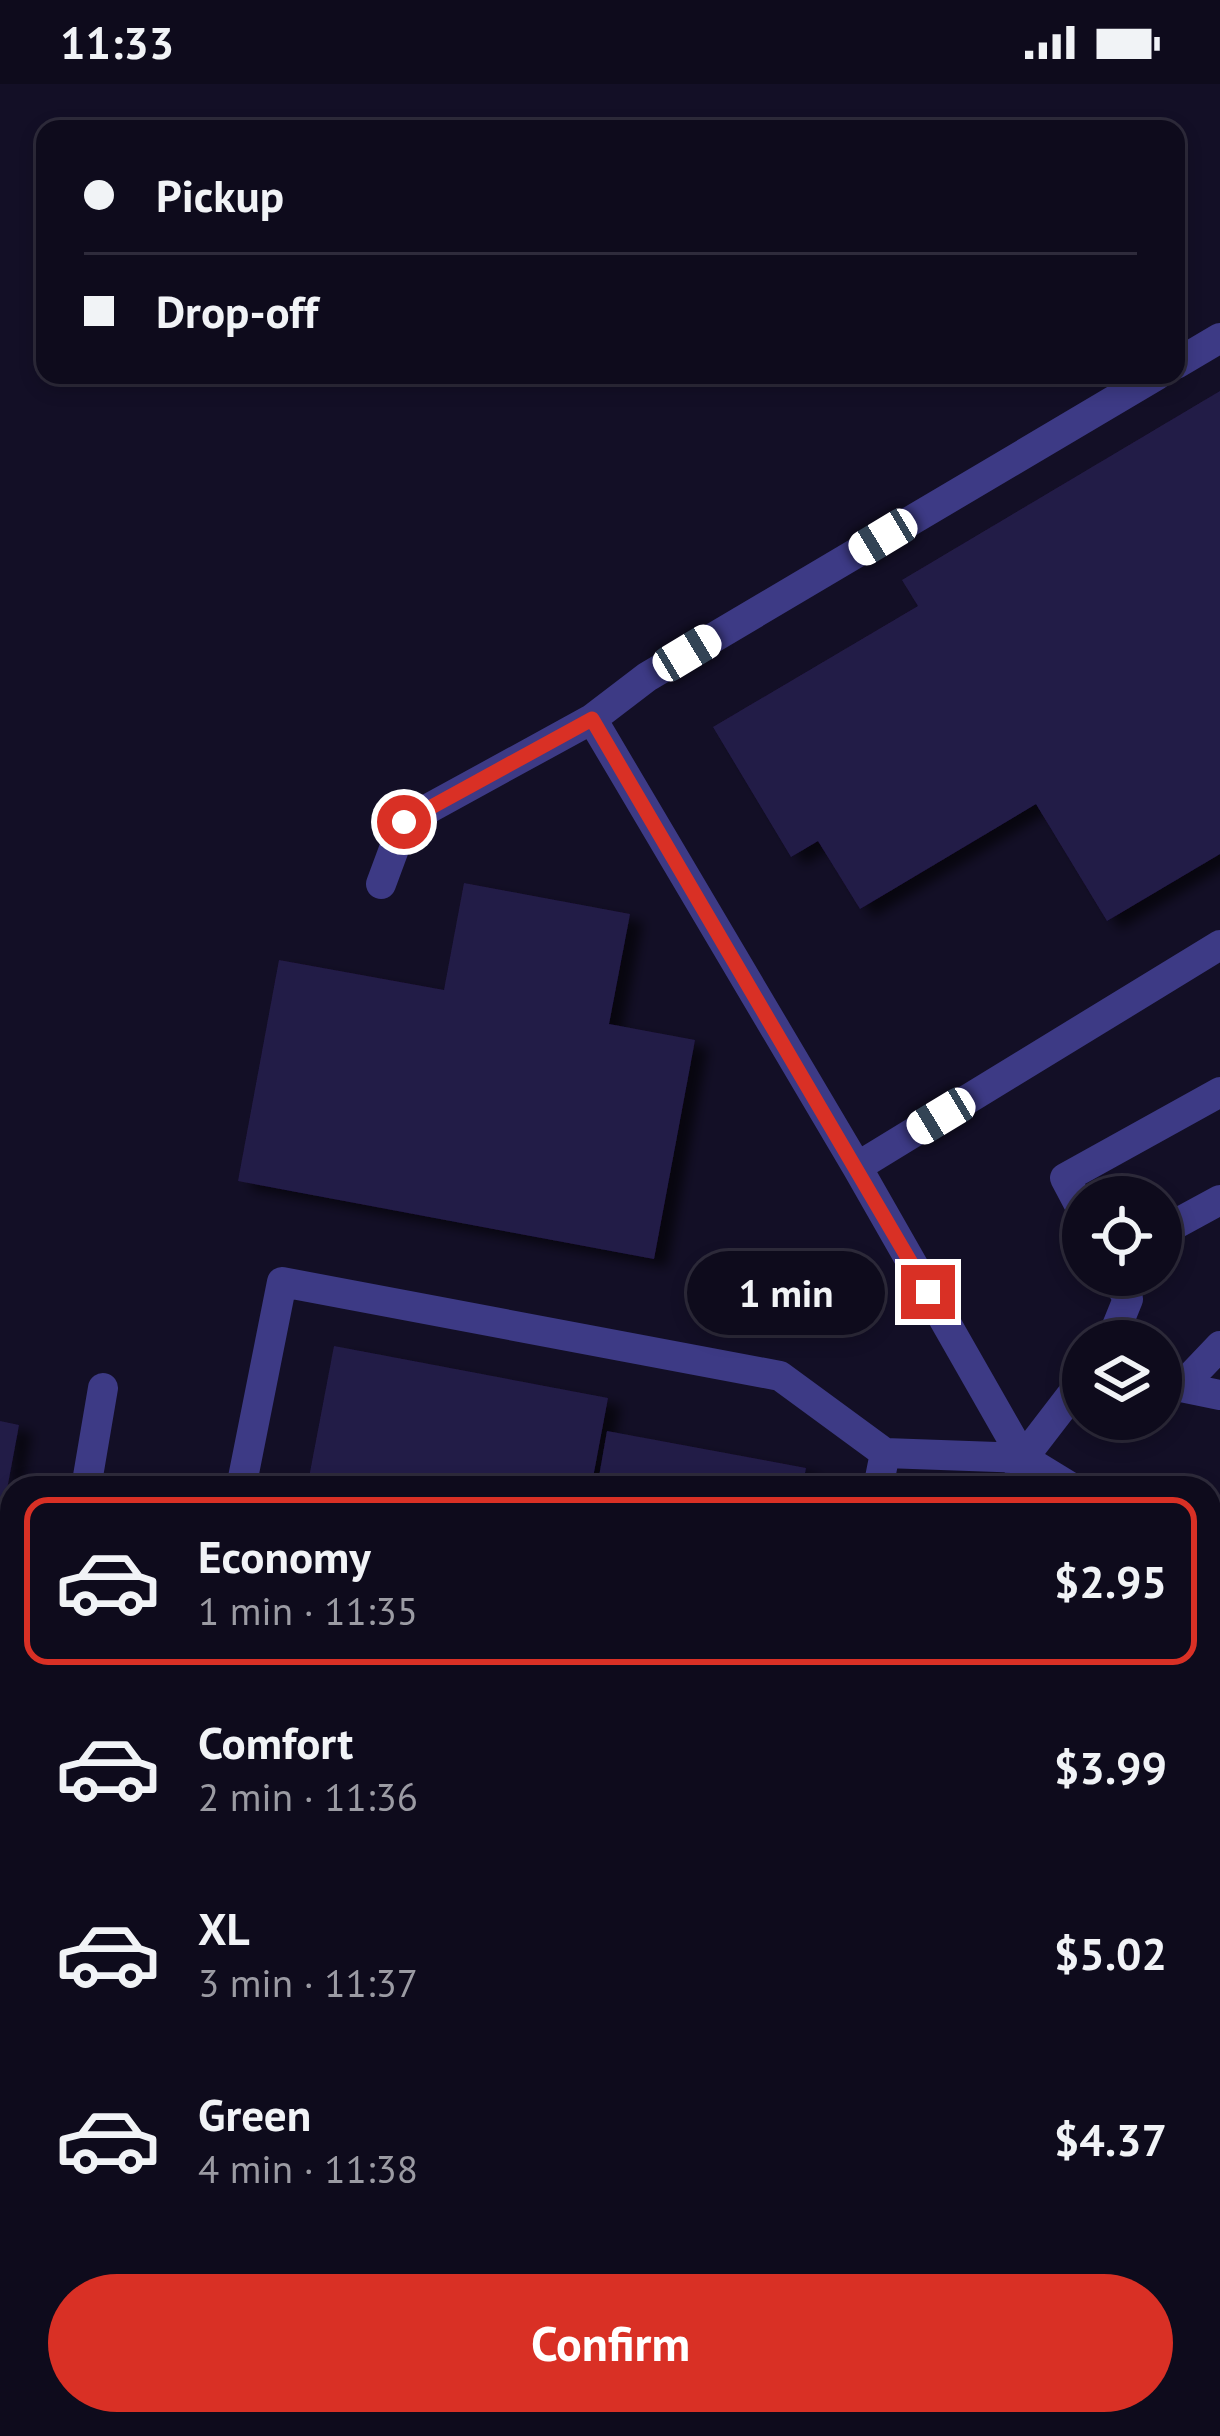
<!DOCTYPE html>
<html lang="en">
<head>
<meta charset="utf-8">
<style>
  :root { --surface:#0e0b1c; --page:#171425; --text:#f1f3f6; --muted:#9b9ba3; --line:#2e2b3b; --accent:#d93025 }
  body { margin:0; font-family:"PT Sans",sans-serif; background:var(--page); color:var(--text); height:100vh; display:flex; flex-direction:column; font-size:45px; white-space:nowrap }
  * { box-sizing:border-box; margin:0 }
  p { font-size:39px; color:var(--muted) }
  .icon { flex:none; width:66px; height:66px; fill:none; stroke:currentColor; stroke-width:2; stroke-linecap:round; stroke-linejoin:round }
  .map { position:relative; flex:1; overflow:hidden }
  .drawer { position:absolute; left:0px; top:1392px; width:1221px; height:960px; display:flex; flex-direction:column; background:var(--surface); border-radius:36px 36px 0 0; box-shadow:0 6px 18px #0003,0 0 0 3px var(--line) }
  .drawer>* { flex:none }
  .banner { position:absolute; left:36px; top:36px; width:1149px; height:264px; border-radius:24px; box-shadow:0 6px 18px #0003,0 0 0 3px var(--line); display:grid; align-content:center; height:264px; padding:0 48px; background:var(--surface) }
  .controls { position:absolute; left:1062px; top:1092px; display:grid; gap:24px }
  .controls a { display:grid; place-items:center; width:120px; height:120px; border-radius:50%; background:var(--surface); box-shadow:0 6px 18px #0003,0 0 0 3px var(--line); font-size:60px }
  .end { position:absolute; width:54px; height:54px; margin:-27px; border:15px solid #d93025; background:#fff; box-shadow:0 0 0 6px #fff }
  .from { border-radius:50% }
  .bubble { position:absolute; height:84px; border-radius:42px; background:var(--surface); box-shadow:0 6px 18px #0003,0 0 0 3px var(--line); font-size:39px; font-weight:600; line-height:84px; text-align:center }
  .car { position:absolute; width:36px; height:72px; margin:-36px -18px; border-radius:15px; box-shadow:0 0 9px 3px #0007; background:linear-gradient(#fff 24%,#345 0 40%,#fff 0 76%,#345 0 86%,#fff 0) }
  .banner b { display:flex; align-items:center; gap:42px; height:114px; font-size:45px }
  .banner b+b { border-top:3px solid var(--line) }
  .banner i { width:30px; height:30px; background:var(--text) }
  ul { padding:21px 0 0; list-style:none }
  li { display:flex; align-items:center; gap:36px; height:168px; margin:0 24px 18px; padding:0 24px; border:6px solid transparent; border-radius:24px }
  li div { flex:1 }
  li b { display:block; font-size:45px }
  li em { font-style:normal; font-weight:600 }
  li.selected { border-color:var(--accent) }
  li>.icon { width:108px; height:108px; stroke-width:1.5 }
  .primary-button { display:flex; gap:24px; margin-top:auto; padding:24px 48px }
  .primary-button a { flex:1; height:138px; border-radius:72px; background:var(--accent); color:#fff; font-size:48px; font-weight:600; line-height:138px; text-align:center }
  .status { display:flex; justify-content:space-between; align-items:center; height:84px; padding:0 60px; background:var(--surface); direction:ltr }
  .status svg { height:33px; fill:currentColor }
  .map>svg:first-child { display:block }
  .building { fill:#241b47; filter:url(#shadow) }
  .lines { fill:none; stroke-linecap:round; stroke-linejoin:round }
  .minor { stroke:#3d3a85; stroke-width:30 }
  .major { stroke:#c25bff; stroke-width:30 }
  .route { stroke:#d93025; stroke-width:15 }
</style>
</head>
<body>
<div class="status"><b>11:33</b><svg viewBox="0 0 49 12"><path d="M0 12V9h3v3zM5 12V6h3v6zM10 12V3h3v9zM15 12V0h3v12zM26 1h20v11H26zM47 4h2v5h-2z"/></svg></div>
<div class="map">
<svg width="1220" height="2352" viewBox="0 0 1220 2352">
  <defs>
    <filter id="shadow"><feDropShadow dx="13" dy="8" stdDeviation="6" flood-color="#0009"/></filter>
  </defs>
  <rect width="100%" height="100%" fill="#130f26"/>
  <!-- building -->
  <path class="building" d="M1220,307v463l-113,67 -71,-117 -176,105 -42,-68 -27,16 -78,-130 205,-121 -16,-26z
    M464,799l166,31 -21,110 86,16 -41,219 -416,-78 41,-221 165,30z
    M334,1262l274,52 -17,90h-284z
    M0,1337l19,4 -17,91h-2z
    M607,1347l199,37 -4,20h-205z
    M1209,1638l11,3v222l-11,-2z
    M0,1868l12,2v276l-12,-3z
    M1209,2114l11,2v236h-96l2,-12h83z
    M205,2340h53l23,6 -2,6h-77z
    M738,2340h129l-2,12h-130z"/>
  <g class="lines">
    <!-- minor -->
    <path class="minor" d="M1176,280l44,-26
      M381,800l23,-62 188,-103
      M857,1083l363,-222
      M1083,1128l-18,-34 155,-86
      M1161,1148l59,-32
      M1111,1257l17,-42 -13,-24
      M1161,1291l20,12 39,8
      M1181,1303l39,-41
      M1023,1374l-166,-291 -265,-448 55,-42 510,-302
      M86,1404l17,-100
      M241,1404l41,-206 498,94 105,77 138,5 49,30
      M878,1404l7,-35
      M1017,1404l6,-30 60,-78
      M1209,1463l11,2
      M0,2184l12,4
      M382,2352l2,-12
      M902,2352l2,-12
      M1042,2352l3,-12"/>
    <!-- major -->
    <path class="major" d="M0,1764l12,2
      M1209,1990l11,2"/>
  </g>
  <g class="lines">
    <!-- route -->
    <path class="route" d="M404,738l188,-103 336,573"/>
  </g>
</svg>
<div class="controls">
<a><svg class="icon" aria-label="locate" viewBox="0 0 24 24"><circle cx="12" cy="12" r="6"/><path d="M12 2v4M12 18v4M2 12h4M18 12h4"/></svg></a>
<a><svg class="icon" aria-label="layers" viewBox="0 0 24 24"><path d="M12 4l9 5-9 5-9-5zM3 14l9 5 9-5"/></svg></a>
</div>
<i class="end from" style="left:404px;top:738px"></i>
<i class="end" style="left:928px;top:1208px"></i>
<div class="bubble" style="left:687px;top:1167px;width:198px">1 min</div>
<i class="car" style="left:883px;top:453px;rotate:239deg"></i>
<i class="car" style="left:687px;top:569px;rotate:59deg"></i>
<i class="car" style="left:941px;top:1032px;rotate:239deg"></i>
<div class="banner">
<b><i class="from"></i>Pickup</b>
<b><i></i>Drop-off</b>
</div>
<section class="drawer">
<ul>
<li class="selected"><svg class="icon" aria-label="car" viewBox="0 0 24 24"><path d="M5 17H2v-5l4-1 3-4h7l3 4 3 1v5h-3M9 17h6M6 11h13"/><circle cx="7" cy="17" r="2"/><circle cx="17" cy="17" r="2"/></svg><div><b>Economy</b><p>1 min · 11:35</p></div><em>$2.95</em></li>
<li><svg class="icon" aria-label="car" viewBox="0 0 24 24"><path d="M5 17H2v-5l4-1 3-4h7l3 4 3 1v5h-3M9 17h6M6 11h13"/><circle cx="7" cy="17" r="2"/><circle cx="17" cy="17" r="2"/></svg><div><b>Comfort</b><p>2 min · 11:36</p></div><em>$3.99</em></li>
<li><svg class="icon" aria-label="car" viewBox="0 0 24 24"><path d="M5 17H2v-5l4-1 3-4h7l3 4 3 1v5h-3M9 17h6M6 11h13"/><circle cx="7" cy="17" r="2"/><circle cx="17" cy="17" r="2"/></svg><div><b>XL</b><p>3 min · 11:37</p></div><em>$5.02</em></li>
<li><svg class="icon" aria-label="car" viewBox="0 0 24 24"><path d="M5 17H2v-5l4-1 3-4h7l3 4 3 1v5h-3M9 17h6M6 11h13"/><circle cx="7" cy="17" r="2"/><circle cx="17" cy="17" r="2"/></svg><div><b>Green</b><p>4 min · 11:38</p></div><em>$4.37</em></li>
</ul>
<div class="primary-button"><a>Confirm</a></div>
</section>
</div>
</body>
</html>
